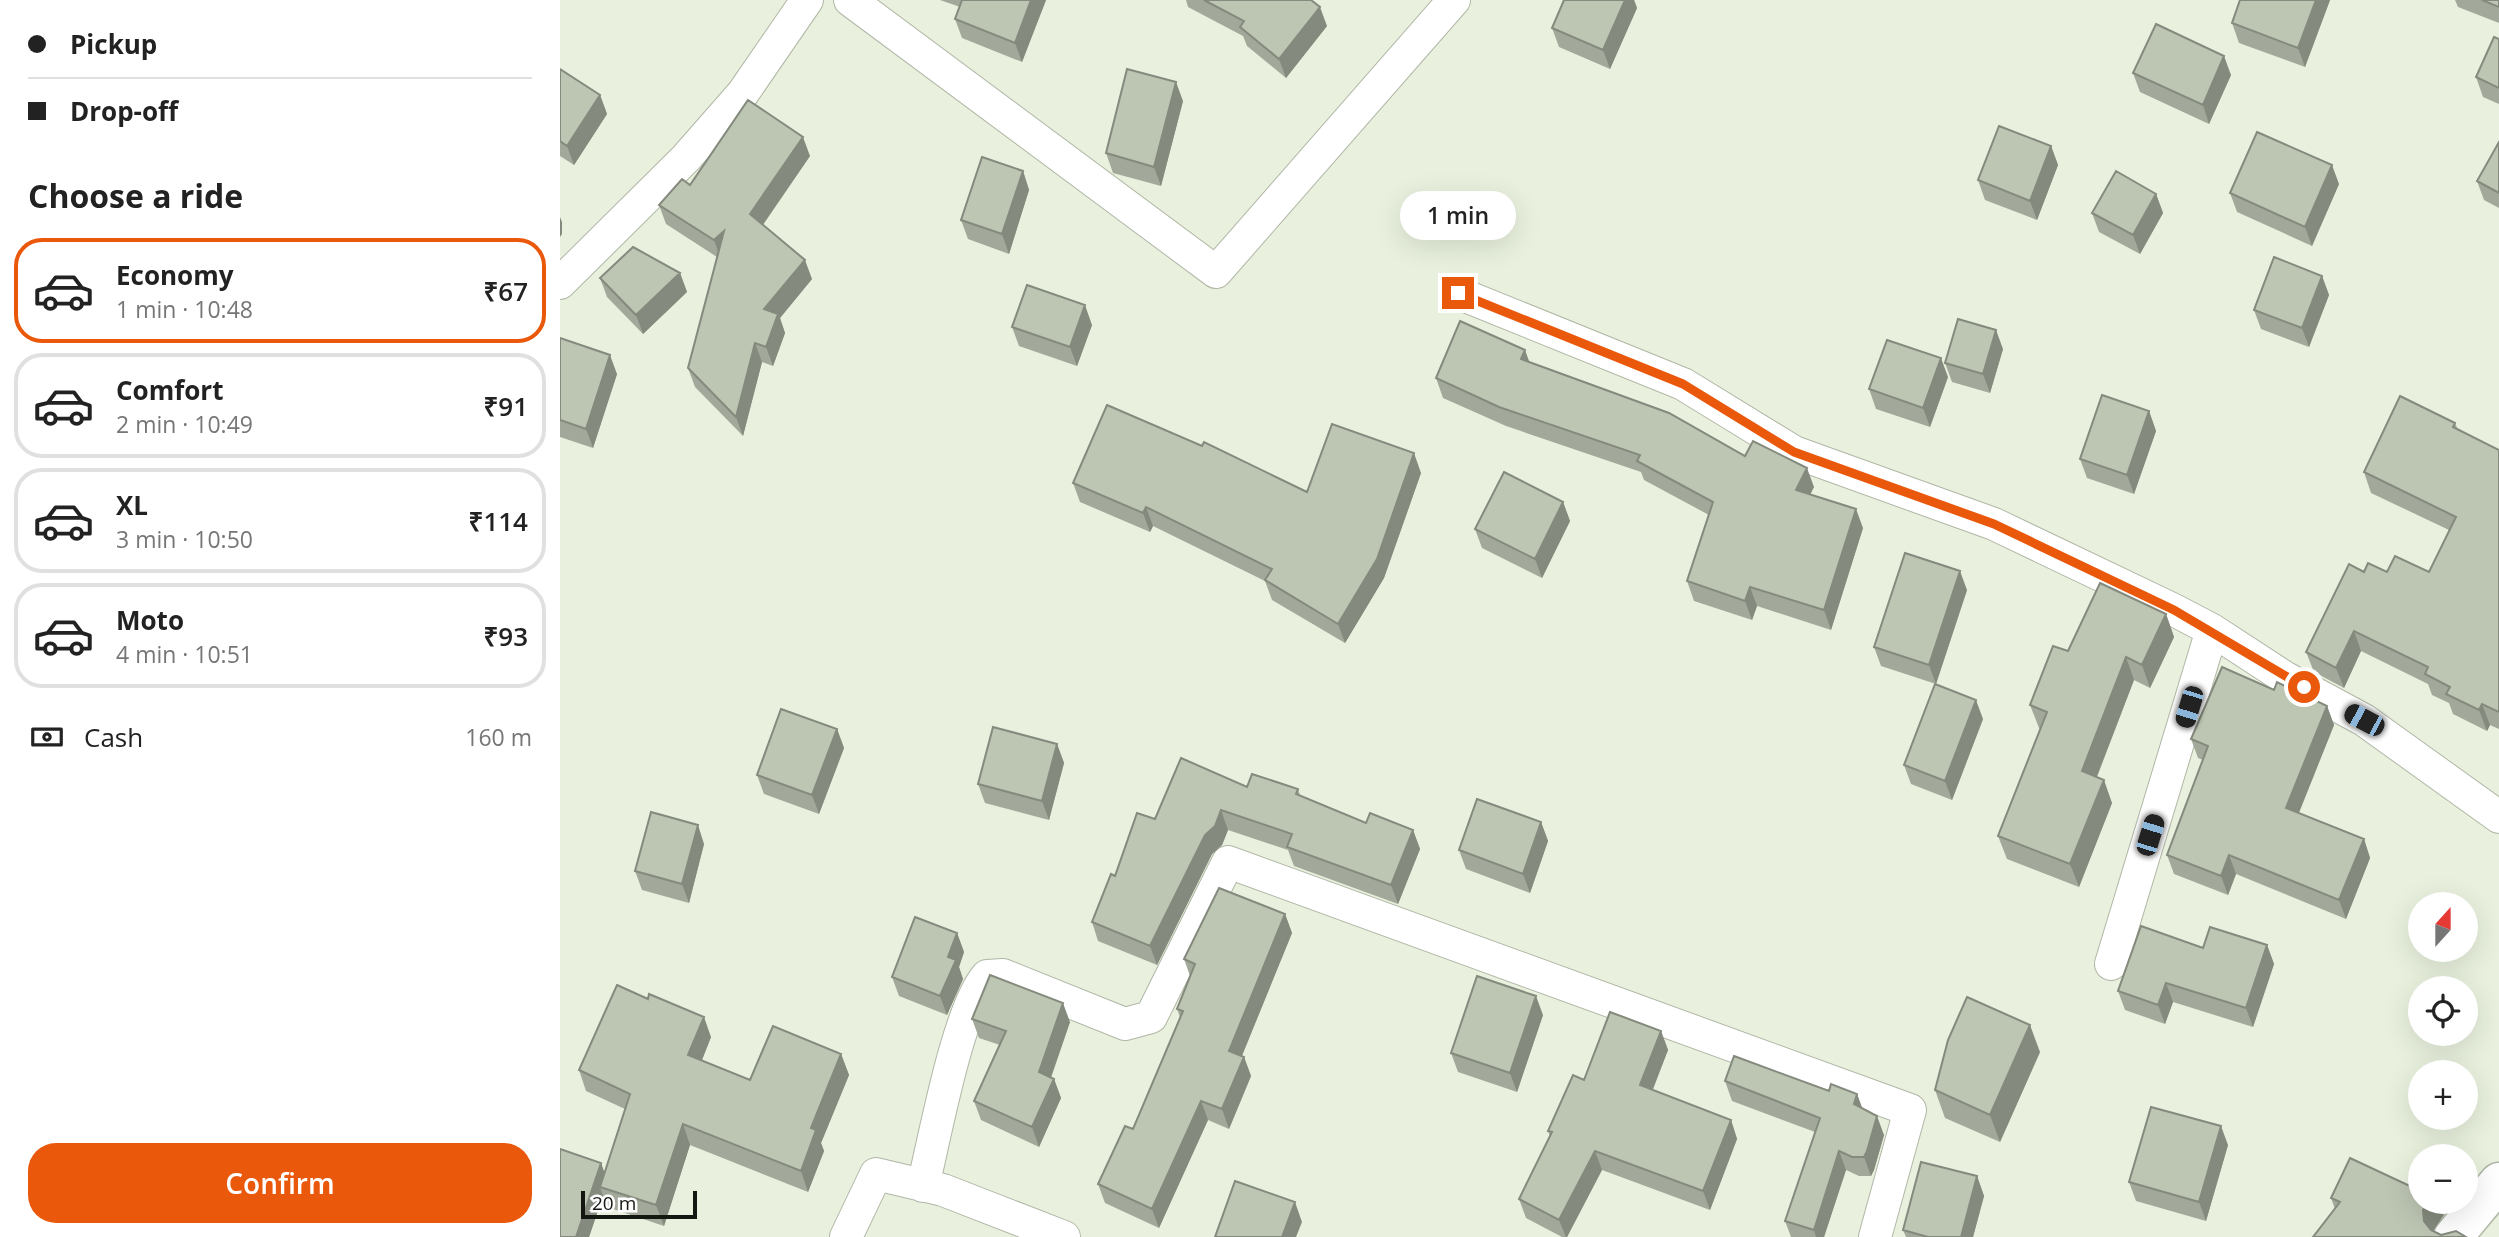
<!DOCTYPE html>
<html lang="en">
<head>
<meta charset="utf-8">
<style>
  :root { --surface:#fff; --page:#f2f2f2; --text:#222; --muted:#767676; --line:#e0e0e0; --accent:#ea580c }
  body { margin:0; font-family:"Open Sans",sans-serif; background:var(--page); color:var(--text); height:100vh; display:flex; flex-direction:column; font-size:26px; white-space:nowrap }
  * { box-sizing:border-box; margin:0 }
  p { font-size:23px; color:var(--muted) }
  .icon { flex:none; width:38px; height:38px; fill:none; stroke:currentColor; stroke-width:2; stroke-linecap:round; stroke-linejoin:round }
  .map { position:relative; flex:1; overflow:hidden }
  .panel { display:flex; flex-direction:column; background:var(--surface); width:560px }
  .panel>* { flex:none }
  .hud { display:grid; align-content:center; height:154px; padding:0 28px; background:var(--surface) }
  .needle { width:46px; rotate:21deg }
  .buttons { position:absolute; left:1848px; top:892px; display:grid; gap:14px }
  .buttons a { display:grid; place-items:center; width:70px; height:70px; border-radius:50%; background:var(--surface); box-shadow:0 7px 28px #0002; font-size:35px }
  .scale { position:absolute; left:21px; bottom:18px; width:116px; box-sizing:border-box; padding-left:7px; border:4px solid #151811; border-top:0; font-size:19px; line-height:24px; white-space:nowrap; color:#151811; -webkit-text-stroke:5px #fff; paint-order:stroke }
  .end { position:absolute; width:32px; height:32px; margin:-16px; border:9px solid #ea580c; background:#fff; box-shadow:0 0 0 4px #fff }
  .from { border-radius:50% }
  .bubble { position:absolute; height:49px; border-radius:24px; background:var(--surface); box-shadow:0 7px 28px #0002; font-size:23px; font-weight:600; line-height:49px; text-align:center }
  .car { position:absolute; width:21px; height:42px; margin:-21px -10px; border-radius:9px; box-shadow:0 0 5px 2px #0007; background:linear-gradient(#222 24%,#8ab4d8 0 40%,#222 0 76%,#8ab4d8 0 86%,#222 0) }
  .hud b { display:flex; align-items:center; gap:24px; height:66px; font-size:26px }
  .hud b+b { border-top:2px solid var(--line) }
  .hud i { width:18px; height:18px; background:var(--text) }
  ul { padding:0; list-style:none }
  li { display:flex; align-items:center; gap:21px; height:105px; margin:0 14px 10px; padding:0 14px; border:4px solid var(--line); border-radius:28px }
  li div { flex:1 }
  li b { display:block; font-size:26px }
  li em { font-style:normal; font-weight:600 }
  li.selected { border-color:var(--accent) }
  li>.icon { width:63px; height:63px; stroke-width:1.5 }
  h2 { padding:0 28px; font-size:32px; line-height:84px }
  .pay { display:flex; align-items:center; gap:18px; height:77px; padding:0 28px; font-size:26px }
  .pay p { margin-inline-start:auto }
  .button { display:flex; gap:14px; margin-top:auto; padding:14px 28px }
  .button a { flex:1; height:80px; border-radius:28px; background:var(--accent); color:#fff; font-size:28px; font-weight:600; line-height:80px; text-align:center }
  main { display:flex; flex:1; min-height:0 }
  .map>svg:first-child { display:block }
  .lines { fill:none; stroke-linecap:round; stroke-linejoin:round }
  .minor-casing { stroke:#b0b7a6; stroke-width:34 }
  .secondary-casing { stroke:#b0b7a6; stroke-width:41 }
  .minor { stroke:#fff; stroke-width:32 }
  .secondary { stroke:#fff; stroke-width:38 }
  .wall { fill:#a3a99a }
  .shaded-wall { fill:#848a7d }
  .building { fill:#bdc5b3; stroke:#848a7d; stroke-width:2 }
  .route { stroke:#ea580c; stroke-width:9 }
</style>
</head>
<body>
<main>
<section class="panel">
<div class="hud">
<b><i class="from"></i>Pickup</b>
<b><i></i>Drop-off</b>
</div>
<h2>Choose a ride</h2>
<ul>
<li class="selected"><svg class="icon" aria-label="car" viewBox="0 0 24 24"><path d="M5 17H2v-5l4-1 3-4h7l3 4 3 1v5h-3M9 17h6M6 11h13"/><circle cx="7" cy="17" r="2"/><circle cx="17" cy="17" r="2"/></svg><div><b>Economy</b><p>1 min · 10:48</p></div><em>₹67</em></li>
<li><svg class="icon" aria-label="car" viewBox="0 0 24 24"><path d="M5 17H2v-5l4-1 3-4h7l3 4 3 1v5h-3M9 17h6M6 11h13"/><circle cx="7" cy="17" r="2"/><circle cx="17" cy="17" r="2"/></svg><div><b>Comfort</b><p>2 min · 10:49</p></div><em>₹91</em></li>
<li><svg class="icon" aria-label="car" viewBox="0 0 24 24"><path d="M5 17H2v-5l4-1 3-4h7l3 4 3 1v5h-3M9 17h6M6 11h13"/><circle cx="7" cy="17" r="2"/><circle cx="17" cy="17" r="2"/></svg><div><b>XL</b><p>3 min · 10:50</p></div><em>₹114</em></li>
<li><svg class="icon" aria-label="car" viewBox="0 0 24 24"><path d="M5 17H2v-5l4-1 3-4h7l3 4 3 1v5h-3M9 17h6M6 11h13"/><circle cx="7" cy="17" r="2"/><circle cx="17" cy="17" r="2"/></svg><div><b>Moto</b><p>4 min · 10:51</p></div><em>₹93</em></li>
</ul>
<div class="pay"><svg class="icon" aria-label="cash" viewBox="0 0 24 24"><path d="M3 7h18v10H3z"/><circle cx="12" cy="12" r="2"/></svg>Cash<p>160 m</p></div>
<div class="button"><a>Confirm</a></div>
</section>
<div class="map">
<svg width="1939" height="1237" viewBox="0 0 1939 1237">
  <rect width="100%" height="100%" fill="#e9f1de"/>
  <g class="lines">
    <!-- minor casing -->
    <g class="minor-casing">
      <path id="minor" d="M290,0l366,272 238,-272
        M0,283l126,-125 57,-65 64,-93
        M898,293l225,91 111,68 200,72 180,86 38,20 72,47 80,43 135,97
        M1551,964l101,-334
        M363,1186c12,-49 35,-177 64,-210l16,-1 122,49 26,-7 77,-155 682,248 -35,127
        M286,1237l30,-63 67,16 121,47"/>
    </g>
    <!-- secondary casing -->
    <g class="secondary-casing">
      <path id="secondary" d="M1893,1237l46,-55"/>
    </g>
    <!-- minor -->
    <use href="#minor" class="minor"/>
    <!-- secondary -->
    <use href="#secondary" class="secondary"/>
  </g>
  <!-- wall -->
  <path class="wall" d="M380,0h106l-24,62 -60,-24 -7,-19 5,-12z
    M626,0h125l16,26 -41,52 -39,-32 -4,-10 -55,-29z
    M1004,0h70l3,8 -27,61 -51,-22 -7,-19z
    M1770,0l-25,67 -66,-24 -7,-20z
    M1895,0h44v23l-41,-16z
    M1939,39v65l-16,-7 -7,-20z
    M0,69l40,26 7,19 -33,51 -14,-9z
    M1573,73l98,2 -22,49 -69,-32z
    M623,101l-22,85 -48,-13 -7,-20z
    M1939,142v66l-15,-8 -7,-19z
    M1491,146l7,19 -21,55 -52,-20 -7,-20z
    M250,156l-47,69 49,54 -32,39 5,15 -12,33 -11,-4 -19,74 -48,-49 -7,-19 29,-111 -51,-33 -7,-19 31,-20z
    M463,171l6,19 -20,64 -41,-15 -7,-19z
    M1779,184l-27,62 -75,-34 -7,-19z
    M1596,194l7,19 -23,41 -41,-22 -7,-19z
    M120,273l7,19 -44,42 -36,-37 -7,-19z
    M1762,276l7,19 -20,52 -48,-18 -7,-19z
    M532,325l-15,41 -58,-20 -7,-19z
    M0,338l57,36 -24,74 -33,-11z
    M1443,349l-13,44 -38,-11 -7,-19z
    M969,362l216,94 69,31 -4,7 53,34 -32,102 -74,-24 -5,14 -58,-19 -7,-20 22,-66 -65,-35 -3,-8 -135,-46 -63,-28 -7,-20z
    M1388,377l-18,50 -54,-18 -7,-20z
    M1589,411l7,20 -22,63 -47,-16 -7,-19z
    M1895,423l3,7 41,20v279l-9,-4 -3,6 -34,-17 -4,-11 -17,-8 -4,-11 -67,-33 -17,37 -30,-16 -8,-20 58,-80h65l20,-42 -78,-37 -7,-21z
    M861,473l-37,105 -39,65 -73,-43 -7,-19 -112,-55 -3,6 -70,-30 -7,-19 234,9z
    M1003,502l7,19 -28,57 -60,-30 -7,-19z
    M1407,590l-31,94 -55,-18 -7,-19z
    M1606,614l8,23 -24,51 -16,-8 -37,97 15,26 -33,84 -72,-28 -9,-23 42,-107 -1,-1 -9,-23 38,-54z
    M1714,690l53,16 7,19 -35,88 65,26 6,19 -24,61 -110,-45 -8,21 -54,-21 -7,-19 36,-95 -5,-2 -7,-19z
    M1423,719l-31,81 -41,-16 -7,-19z
    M277,729l7,19 -25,66 -55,-20 -7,-19z
    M497,744l7,19 -15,57 -64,-17 -7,-19z
    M687,787l51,2 2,6 66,28 47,7 7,19 -22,55 -104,-38 -6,-16 -60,-20 -6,15 -10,9 -55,111 -59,-24 -6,-19 23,-46 40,-57z
    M981,822l7,19 -18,52 -64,-24 -7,-19z
    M144,844l-15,59 -47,-13 -7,-19z
    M725,914l7,19 -50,123 2,1 7,19 -22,53 -21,-9 -49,108 -54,-25 -7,-19 35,-55 47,-112 -3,-8 13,-33 -6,-17z
    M397,933l7,19 -5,15 4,12 -16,36 -48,-19 -7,-19z
    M1707,945l7,19 -21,63 -80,-25 -8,22 -40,-14 -7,-19z
    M88,999l63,38 -9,23 48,20 91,-26 8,21 -28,68 3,8 -16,41 -118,-47 -26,81 -57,-19 -4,-11 -14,41 12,-74 3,10 21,-64 -39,-18 -7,-21z
    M983,1015l-26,77 -59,-20 -7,-19z
    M412,1019l98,3 -19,56 3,1 7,19 -22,49 -58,-27 -7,-19 26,-56 -21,-7z
    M1101,1031l7,19 -16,40 79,30 6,19 -27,71 -108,-40 -35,67h-5l-36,-19 -7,-19 31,-63 -2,-5 36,-51z
    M1480,1052l-40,90 -55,-24 -10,-28z
    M1165,1081l132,13 5,14 22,27 -10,35 -3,6h-12l-13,-6 -22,67h-33l-6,-16 30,-89 -83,-31z
    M1668,1145l-22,76 -70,-20 -7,-19z
    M1417,1176l7,20 -11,41h-67l-3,-7z
    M1771,1198l114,15 -12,18 8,4 -128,2 22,-28z"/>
  <!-- shaded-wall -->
  <path class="shaded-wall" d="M471,0h15l-24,62 -7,-19z
    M1065,0h9l3,8 -27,61 -7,-19z
    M1756,0h14l-25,67 -7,-19z
    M760,7l7,19 -41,52 -7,-19z
    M1664,56l7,19 -22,49 -6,-19z
    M616,82l7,19 -22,85 -7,-19z
    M40,95l7,19 -33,51 -7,-19z
    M243,137l7,19 -53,77 -7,-19z
    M1491,146l7,19 -21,55 -7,-19z
    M1772,165l7,19 -27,62 -7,-19z
    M463,171l6,19 -20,64 -7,-20z
    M1596,194l7,19 -23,41 -7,-19z
    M0,217l2,5v12l-2,3z
    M164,231l-3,29 -7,-20z
    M245,260l7,19 -32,39 5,15 -12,33 -7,-19 -2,-38z
    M120,273l7,19 -44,42 -7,-19z
    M1762,276l7,19 -20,52 -7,-19z
    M525,305l7,20 -15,41 -7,-19z
    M1436,330l7,19 -13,44 -7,-19z
    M195,343l7,19 -19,74 -7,-19z
    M965,350l7,19 -11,-10z
    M50,355l7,19 -24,74 -7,-19z
    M1381,358l7,19 -18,50 -7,-19z
    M1589,411l7,20 -22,63 -7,-19z
    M854,453l7,20 -37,105 -39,65 -7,-19z
    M1247,468l7,19 -11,22 -7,-19z
    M1003,502l7,19 -28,57 -7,-19z
    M586,507l7,19 -3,6 -7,-19z
    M1296,509l7,19 -32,102 -7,-20z
    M1400,571l7,19 -31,94 -7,-19z
    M1190,587l7,19 -5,14 -7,-19z
    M1606,614l8,23 -24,51 -8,-23z
    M1794,631l7,20 -17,37 -8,-20z
    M1566,657l8,23 -44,114 -8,-23z
    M1416,700l7,19 -31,81 -7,-19z
    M1922,704l8,21 -3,6 -8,-21z
    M1767,706l7,19 -41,102 -7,-19z
    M277,729l7,19 -25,66 -7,-19z
    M497,744l7,19 -15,57 -7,-19z
    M1544,780l8,23 -33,84 -9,-23z
    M661,810l7,20 -6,15 -10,9 -55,111 -7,-19 55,-111z
    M981,822l7,19 -18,52 -7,-19z
    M138,825l6,19 -15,59 -7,-19z
    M853,830l7,19 -22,55 -7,-19z
    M1804,839l6,19 -24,61 -7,-19z
    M1669,855l7,19 -8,21 -7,-19z
    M725,914l7,19 -56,137 -7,-19z
    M397,933l7,19 -5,15 4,12 -16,36 -7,-19 8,-39z
    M1707,945l7,19 -21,63 -7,-19z
    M1606,983l7,19 -8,22 -7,-19z
    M976,996l7,19 -26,77 -7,-19z
    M503,1003l7,19 -24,69 -7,-19z
    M144,1017l7,20 -15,38 -8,-20z
    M1470,1025l10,27 -40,90 -10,-27z
    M1101,1031l7,19 -21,55 -7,-20z
    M281,1054l8,21 -28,68 3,8 -16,41 -7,-21 10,-43z
    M684,1057l7,19 -22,53 -7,-20z
    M494,1079l7,19 -22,49 -7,-20z
    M1297,1094l7,19 -10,-9z
    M641,1101l7,19 -49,108 -7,-19z
    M1317,1116l7,19 -10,35 -3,6 -7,-19z
    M1171,1120l6,19 -27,71 -7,-19z
    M123,1124l7,21 -26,81 -8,-21z
    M1661,1126l7,19 -22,76 -7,-19z
    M1035,1151l7,19 -35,67h-1l-7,-17z
    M1279,1151l7,19 -22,67h-8l-2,-7z
    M41,1163l7,19 -8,5 3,9 -14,41h-13z
    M1417,1176l7,20 -11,41h-12z
    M735,1202l7,20 -6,15h-14z
    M1868,1202h13l4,11 -14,21 -7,-13 -1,-11z"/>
  <!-- building -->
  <path class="building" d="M402,0h69l-16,43 -60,-24z
    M644,0h107l9,7 -41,52 -39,-32 4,-6z
    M1004,0h61l-22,50 -51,-22z
    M1680,0h76l-18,48 -66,-25z
    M1922,0h17v7z
    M1596,24l68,32 -21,49 -70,-32z
    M1934,37l5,2v49l-23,-11z
    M0,69l40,26 -33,51 -7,-5z
    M567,69l49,13 -22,85 -48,-14z
    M188,100l55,37 -53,77 55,46 -41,49 14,5 -12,33 -11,-4 -19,74 -48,-49 36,-137 -10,9 -55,-35 23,-26 8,6z
    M1439,126l52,20 -21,55 -52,-21z
    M1697,132l75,33 -27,62 -75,-34z
    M1939,142v51l-22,-12z
    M422,157l41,14 -21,63 -41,-14z
    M1556,171l40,23 -23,41 -41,-22z
    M73,247l47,26 -44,42 -36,-37z
    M1714,257l48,19 -20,52 -48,-18z
    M467,285l58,20 -15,42 -58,-20z
    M1398,319l38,11 -13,44 -38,-11z
    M900,321l65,29 -4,9 148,54 76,43 8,-15 54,27 -11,22 60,19 -32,101 -74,-23 -5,14 -58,-20 26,-79 -76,-41 3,-6 -141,-48 -63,-29z
    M0,338l50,17 -24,74 -26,-9z
    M1327,340l54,18 -18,50 -54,-19z
    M1542,395l47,16 -22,64 -47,-16z
    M1840,396l55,27 -2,4 46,23v262l-17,-8 -3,6 -33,-16 4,-7 -25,-13 3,-7 -74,-36 -18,37 -30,-16 43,-88 15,8 4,-9 19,9 8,-16 34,16 27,-55 -92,-45z
    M547,405l95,41 2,-4 103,50 25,-68 82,29 -37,106 -39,65 -73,-44 7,-11 -126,-62 -3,6 -70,-30z
    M944,472l59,30 -28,57 -60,-30z
    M1345,553l55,18 -31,94 -55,-18z
    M1540,583l66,31 -24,51 -16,-8 -44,114 22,9 -34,84 -72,-28 49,-124 -17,-7 23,-59 15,5z
    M1662,667l52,23 3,-8 50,24 -41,102 78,31 -25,61 -110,-45 -8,21 -54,-21 41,-109 -17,-7z
    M1375,684l41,16 -31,81 -41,-16z
    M221,709l56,20 -25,66 -55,-20z
    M433,727l64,17 -15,57 -64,-17z
    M621,758l66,29 5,-13 46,15 -2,5 70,29 4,-10 43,17 -22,55 -104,-38 5,-13 -71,-24 -6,16 -10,9 -55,111 -58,-24 19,-48 4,2 22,-63 18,6z
    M917,799l64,23 -18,52 -64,-24z
    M91,812l47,13 -16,59 -47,-13z
    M659,888l66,26 -56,137 15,6 -22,52 -21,-8 -49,108 -54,-25 27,-58 8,3 50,-118 -6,-2 18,-45 -11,-5z
    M355,917l42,16 -9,24 8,3 -16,36 -48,-19z
    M1581,926l62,22 7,-21 57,18 -21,63 -80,-25 -8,22 -40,-14z
    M430,975l73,28 -24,69 15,7 -22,48 -58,-26 32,-70 -34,-12z
    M917,976l59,20 -26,77 -59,-20z
    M57,985l31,14 1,-5 55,23 -16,38 62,25 23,-54 68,28 -30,74 5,2 -15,41 -118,-47 -27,81 -56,-18 30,-93 -51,-24z
    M1407,997l63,28 -40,90 -55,-25 13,-50z
    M1050,1012l51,19 -21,54 91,35 -28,71 -108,-40 -36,69 -40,-21 33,-67 -4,-1 25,-56 11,5z
    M1174,1056l95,35 2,-7 26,10 -3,10 23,12 -10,35 -3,6h-12l-13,-6 -25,79 -29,-9 35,-103 -95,-37z
    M1591,1107l70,19 -22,76 -70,-20z
    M0,1149l41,14 -25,74h-16z
    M1790,1158l64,30 6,-8v22h8l-5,8 1,11 7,9 10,5 15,-4 10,6h-153l27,-35 -9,-4z
    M1361,1162l56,14 -16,61h-33l-25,-7z
    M675,1181l60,21 -13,35h-67z"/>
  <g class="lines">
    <!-- route -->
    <path class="route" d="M898,293l225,91 111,68 200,72 180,86 130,77"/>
  </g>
</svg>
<div class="buttons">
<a><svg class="needle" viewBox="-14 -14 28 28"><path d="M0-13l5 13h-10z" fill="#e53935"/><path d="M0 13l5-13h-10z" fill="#767676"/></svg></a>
<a><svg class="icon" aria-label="locate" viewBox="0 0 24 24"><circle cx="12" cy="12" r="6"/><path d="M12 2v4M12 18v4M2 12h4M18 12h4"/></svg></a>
<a>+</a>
<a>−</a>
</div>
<div class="scale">20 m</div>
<i class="end from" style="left:1744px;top:687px"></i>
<i class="end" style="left:898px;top:293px"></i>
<div class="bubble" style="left:840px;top:191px;width:116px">1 min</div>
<i class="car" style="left:1629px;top:707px;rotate:197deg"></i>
<i class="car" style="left:1804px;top:720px;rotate:298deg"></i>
<i class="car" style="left:1590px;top:835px;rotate:17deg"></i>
</div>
</main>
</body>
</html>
